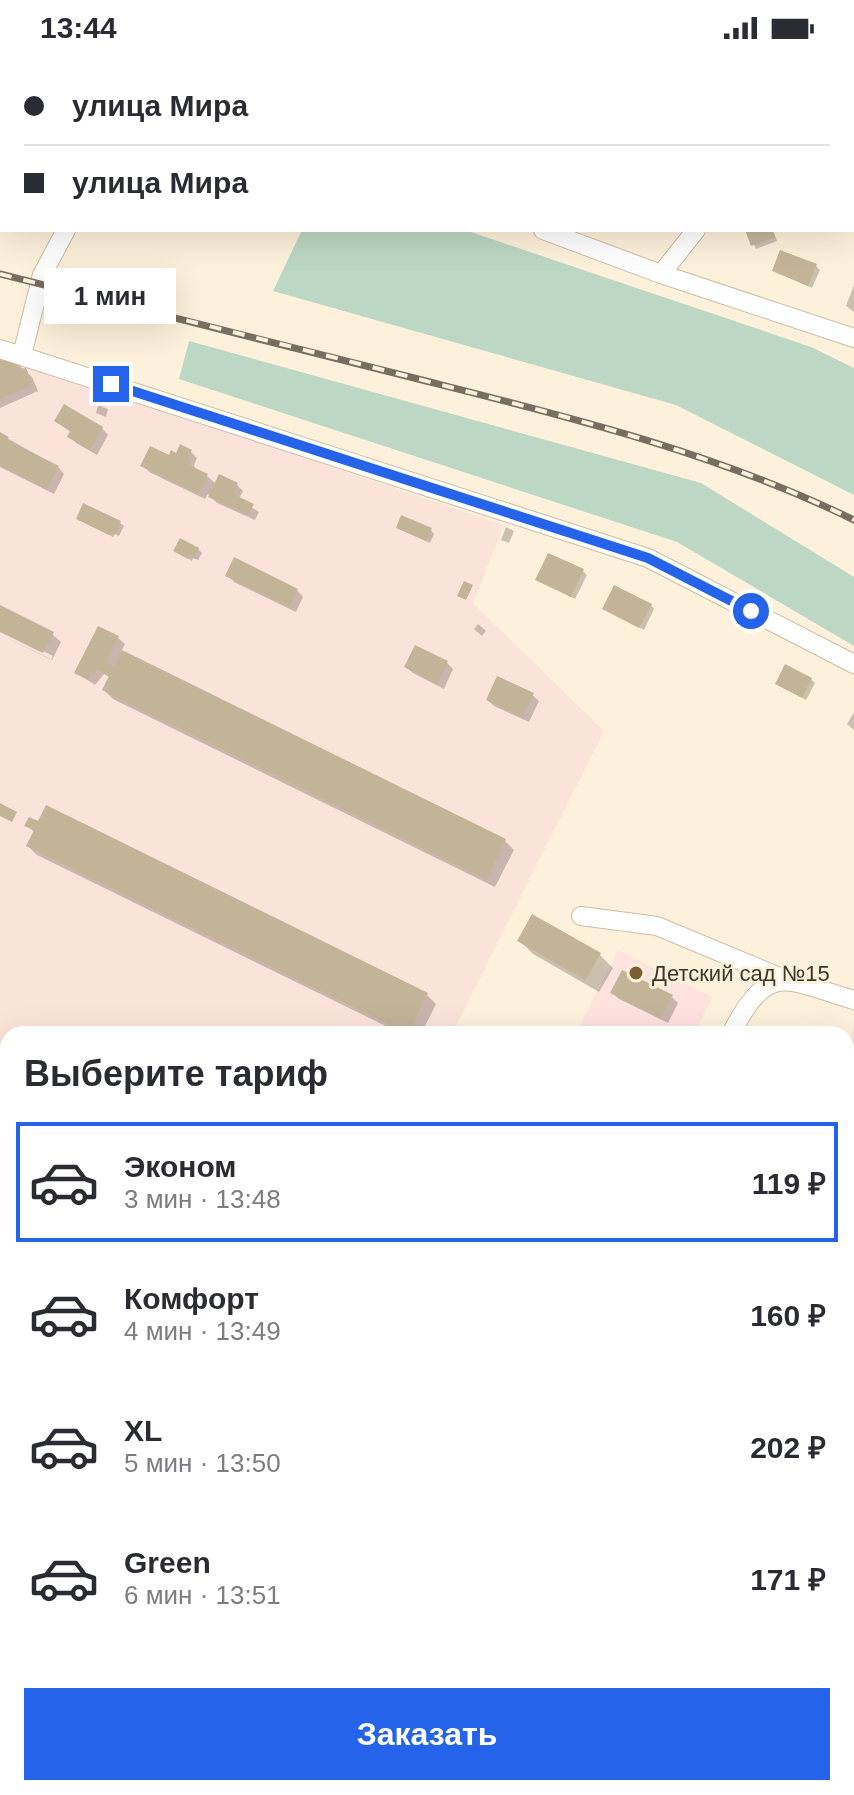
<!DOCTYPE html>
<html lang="ru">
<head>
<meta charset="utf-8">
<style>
  :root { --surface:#fff; --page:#f2f2f3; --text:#2b2b33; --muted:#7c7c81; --line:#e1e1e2; --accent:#2563eb }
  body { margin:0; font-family:Arial,sans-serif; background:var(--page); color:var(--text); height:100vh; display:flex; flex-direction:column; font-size:30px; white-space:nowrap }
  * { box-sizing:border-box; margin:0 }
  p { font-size:26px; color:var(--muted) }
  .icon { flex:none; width:44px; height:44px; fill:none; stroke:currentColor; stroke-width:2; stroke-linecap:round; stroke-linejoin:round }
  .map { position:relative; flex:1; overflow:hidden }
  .details { position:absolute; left:0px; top:970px; width:854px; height:770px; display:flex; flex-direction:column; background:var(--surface); border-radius:24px 24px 0 0; box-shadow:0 8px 32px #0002 }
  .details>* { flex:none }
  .banner { position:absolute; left:0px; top:0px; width:854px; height:176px; box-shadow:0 8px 32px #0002; display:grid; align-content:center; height:176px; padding:0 24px; background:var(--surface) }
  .end { position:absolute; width:36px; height:36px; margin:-18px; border:10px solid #2563eb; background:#fff; box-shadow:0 0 0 4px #fff }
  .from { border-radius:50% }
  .bubble { position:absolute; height:56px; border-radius:0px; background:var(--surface); box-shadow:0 8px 32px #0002; font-size:26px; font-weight:800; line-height:56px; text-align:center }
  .banner b { display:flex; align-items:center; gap:28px; height:76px; font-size:30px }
  .banner b+b { border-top:2px solid var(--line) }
  .banner i { width:20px; height:20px; background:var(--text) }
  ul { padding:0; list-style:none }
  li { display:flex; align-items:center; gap:24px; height:120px; margin:0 16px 12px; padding:0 8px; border:4px solid transparent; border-radius:0px }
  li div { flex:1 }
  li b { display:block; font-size:30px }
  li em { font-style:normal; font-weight:800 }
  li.current { border-color:var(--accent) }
  li>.icon { width:72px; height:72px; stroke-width:1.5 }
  h2 { padding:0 24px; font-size:36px; line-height:96px }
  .action { display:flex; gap:16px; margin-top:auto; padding:16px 24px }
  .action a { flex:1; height:92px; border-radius:0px; background:var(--accent); color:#fff; font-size:32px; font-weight:800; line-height:92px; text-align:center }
  .status { display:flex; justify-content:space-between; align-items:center; height:56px; padding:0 40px; background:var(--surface); direction:ltr }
  .status svg { height:22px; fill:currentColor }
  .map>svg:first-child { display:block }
  .industrial { fill:#fce3da }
  .education { fill:#fde2de }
  .green { fill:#bcd7c3 }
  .shadow { fill:#0003 }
  .building { fill:#c3b498 }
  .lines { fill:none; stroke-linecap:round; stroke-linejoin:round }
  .minor-casing { stroke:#cbbca2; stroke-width:20 }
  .path { stroke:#978e7e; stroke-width:2; stroke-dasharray:6 6; stroke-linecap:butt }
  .minor { stroke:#fff; stroke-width:18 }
  .rail-casing { stroke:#766e60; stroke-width:7 }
  .rail { stroke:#fef1db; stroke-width:4; stroke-dasharray:12; stroke-linecap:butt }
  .route { stroke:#2563eb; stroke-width:10 }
  .poi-dot { fill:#7a5f31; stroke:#fef1db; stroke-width:3 }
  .labels { text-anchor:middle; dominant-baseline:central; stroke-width:6; stroke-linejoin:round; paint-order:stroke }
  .poi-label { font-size:22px; fill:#3c362b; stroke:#fef1db; text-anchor:start }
</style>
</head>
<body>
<div class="status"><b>13:44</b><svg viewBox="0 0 49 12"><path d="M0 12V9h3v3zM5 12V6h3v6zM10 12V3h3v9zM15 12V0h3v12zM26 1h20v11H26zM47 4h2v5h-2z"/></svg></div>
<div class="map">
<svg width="854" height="1739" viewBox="0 0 854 1739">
  <rect width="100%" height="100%" fill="#fef1db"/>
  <!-- industrial -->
  <path class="industrial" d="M0,299l504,170 -31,78 131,128 -152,303h-444v12l-8,-4z
    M854,970v124l-8,-3v-98z
    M854,1152v513l-8,-3v-487z
    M846,1683l8,3v53h-57l3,-7h46z"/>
  <!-- education -->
  <path class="education" d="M618,894l94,47 -18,37h-107l-9,-4z"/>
  <!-- green -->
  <path class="green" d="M302,174h163l346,117 43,21v127l-178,-90 -403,-114z
    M189,285l512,142 153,94v69l-177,-104 -498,-163z
    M442,1732h177l-3,7h-158z"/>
  <!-- shadow -->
  <path class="shadow" d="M83,0h21l-1,2z
    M603,0h27l-1,2z
    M747,174h26l4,11 -21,8z
    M816,210l4,4 -8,18 -38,-17z
    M854,229v27l-8,-6z
    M0,304l20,6 12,11 6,14 -38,17z
    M98,349l10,4 -2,8 -10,-4z
    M56,365l46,7 6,7 -11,20 -21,-12 -6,-7 2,-3z
    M0,378l58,33 6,7 -10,20 -54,-27z
    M191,396l6,6 -3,7 2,5 11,6 9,8 21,1 6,6 -4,8 20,13 -4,8 -38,-17 -9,-9 -3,5 -56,-27 -6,-7z
    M78,463l42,4 4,3 -5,10 -4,-2 -2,3z
    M506,471l8,4 -5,12 -8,-3z
    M398,472l33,2 3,4 -4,9z
    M198,493l4,4 -4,7 -5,-2 -1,3 -16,-10z
    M583,515l4,4 -12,24 -38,-19z
    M228,519l69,15 6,7 -7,15 -62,-30z
    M651,549l3,4 -10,21 -40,-21z
    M0,552l52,26 9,8 -9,18 -52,-25 51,24 2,-3 -53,-27z
    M478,568l8,7 -4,5 -8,-7z
    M99,572l19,10 7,6 -4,8 384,189 9,9 -19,37 -382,-188 -9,-9 6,-12 -6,-4 -9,11 -18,-12z
    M447,607l6,6 -9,20 -31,-16 -7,-6z
    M811,623l4,4 -9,17 -29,-17z
    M532,639l7,6 -10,21 -35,-16 -6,-6z
    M854,656v18l-7,-6z
    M47,752l380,187 9,9 -15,30h-19l-365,-179 -9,-9 7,-13 -8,-8 12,-1z
    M520,885l79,13 14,14 -14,24 -66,-38z
    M612,937l60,4 6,6 -10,20 -49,-24z
    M848,1129l6,2v54l-8,-4v-48z
    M846,1338l8,3v108l-8,-3z"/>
  <!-- building -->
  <path class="building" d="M745,174h27l3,7 -24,9z
    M780,194l37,14 -9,22 -36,-15z
    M0,303l21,5 -2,5 7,-1 7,17 -33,14z
    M64,348l39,23 -13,23 -23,-13 3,-6 -16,-10z
    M0,376l9,5 -2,3 52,26 -12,23 -47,-23z
    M180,388l12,6 -4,8 3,2 -2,5 19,9 -9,20 -59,-28 10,-20 19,9 2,-5 5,3z
    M219,418l19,9 -5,11 21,10 -6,11 -40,-18z
    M83,447l38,18 -6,13 -4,-2 -2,3 -33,-16z
    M401,459l31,13 -6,13 -30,-13z
    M180,482l19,10 -5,10 -5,-3 -1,4 -15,-8z
    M548,497l36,16 -13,28 -36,-17z
    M234,501l64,32 -9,18 -64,-31z
    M464,525l9,4 -7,15 -9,-4z
    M614,529l38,19 -13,24 -37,-19z
    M0,549l54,27 -11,21 -43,-21z
    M98,570l21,10 -13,26 8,4 8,-16 384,189 -20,41 -384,-190 7,-14 -12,-6 -2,4 -4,-2 -3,8 -14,-7z
    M415,589l33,16 -11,23 -33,-17z
    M785,608l27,14 -10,20 -27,-14z
    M497,620l37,17 -12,24 -36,-17z
    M0,747l17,9 -5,10 -12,-6z
    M46,749l382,188 -20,41 -382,-188 8,-16 -10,-4 5,-9 9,4z
    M532,858l69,39 -16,27 -68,-39z
    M622,914l51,25 -12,23 -51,-25z
    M847,1126l7,3v51l-8,-4z
    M846,1336l8,2v82l-7,23z"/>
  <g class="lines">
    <!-- minor casing -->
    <g class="minor-casing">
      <path id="minor" d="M160,2l1,-2
        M852,29h2
        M0,43h2
        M543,174l118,44 35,-44
        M661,218l193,64
        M0,293l648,209 206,106
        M22,299l20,-80 24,-45
        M581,860l76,10 132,55
        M731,978c38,-74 55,-54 123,-34"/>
    </g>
    <!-- path -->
    <path class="path" d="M0,1648l8,-1
      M424,1732l15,7"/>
    <!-- minor -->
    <use href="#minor" class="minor"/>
    <!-- rail casing -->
    <g class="rail-casing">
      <path id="rail" d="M0,218c145,36 290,72 434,109 143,36 287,72 420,137"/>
    </g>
    <!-- rail -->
    <use href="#rail" class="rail"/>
  </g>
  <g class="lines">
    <!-- route -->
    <path class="route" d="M111,328l537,174 103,53"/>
  </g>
  <!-- markers -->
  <circle class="poi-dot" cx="636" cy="917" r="8"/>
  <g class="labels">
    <!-- poi labels -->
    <g class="poi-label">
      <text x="652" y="917">Детский сад №15</text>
    </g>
  </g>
</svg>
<i class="end from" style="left:751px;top:555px"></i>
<i class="end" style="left:111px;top:328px"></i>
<div class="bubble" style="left:44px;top:212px;width:132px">1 мин</div>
<div class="banner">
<b><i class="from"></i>улица Мира</b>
<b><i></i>улица Мира</b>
</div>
<section class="details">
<h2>Выберите тариф</h2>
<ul>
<li class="current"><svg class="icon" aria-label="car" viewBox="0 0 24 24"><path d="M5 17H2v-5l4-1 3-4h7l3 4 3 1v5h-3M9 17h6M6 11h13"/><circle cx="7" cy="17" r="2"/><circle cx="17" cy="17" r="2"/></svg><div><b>Эконом</b><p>3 мин · 13:48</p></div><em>119 ₽</em></li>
<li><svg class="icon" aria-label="car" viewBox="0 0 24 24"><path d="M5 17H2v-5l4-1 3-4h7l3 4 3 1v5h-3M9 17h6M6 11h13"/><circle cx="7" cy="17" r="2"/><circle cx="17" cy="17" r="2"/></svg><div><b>Комфорт</b><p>4 мин · 13:49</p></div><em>160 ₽</em></li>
<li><svg class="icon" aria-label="car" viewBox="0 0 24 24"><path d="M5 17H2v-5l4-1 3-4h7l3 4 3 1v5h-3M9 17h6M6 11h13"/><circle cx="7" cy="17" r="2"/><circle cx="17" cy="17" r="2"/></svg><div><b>XL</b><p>5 мин · 13:50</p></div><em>202 ₽</em></li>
<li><svg class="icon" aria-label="car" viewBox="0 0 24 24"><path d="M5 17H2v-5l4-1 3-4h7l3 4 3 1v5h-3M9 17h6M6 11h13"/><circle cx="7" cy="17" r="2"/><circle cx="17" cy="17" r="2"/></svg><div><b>Green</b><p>6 мин · 13:51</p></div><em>171 ₽</em></li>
</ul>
<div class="action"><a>Заказать</a></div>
</section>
</div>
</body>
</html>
